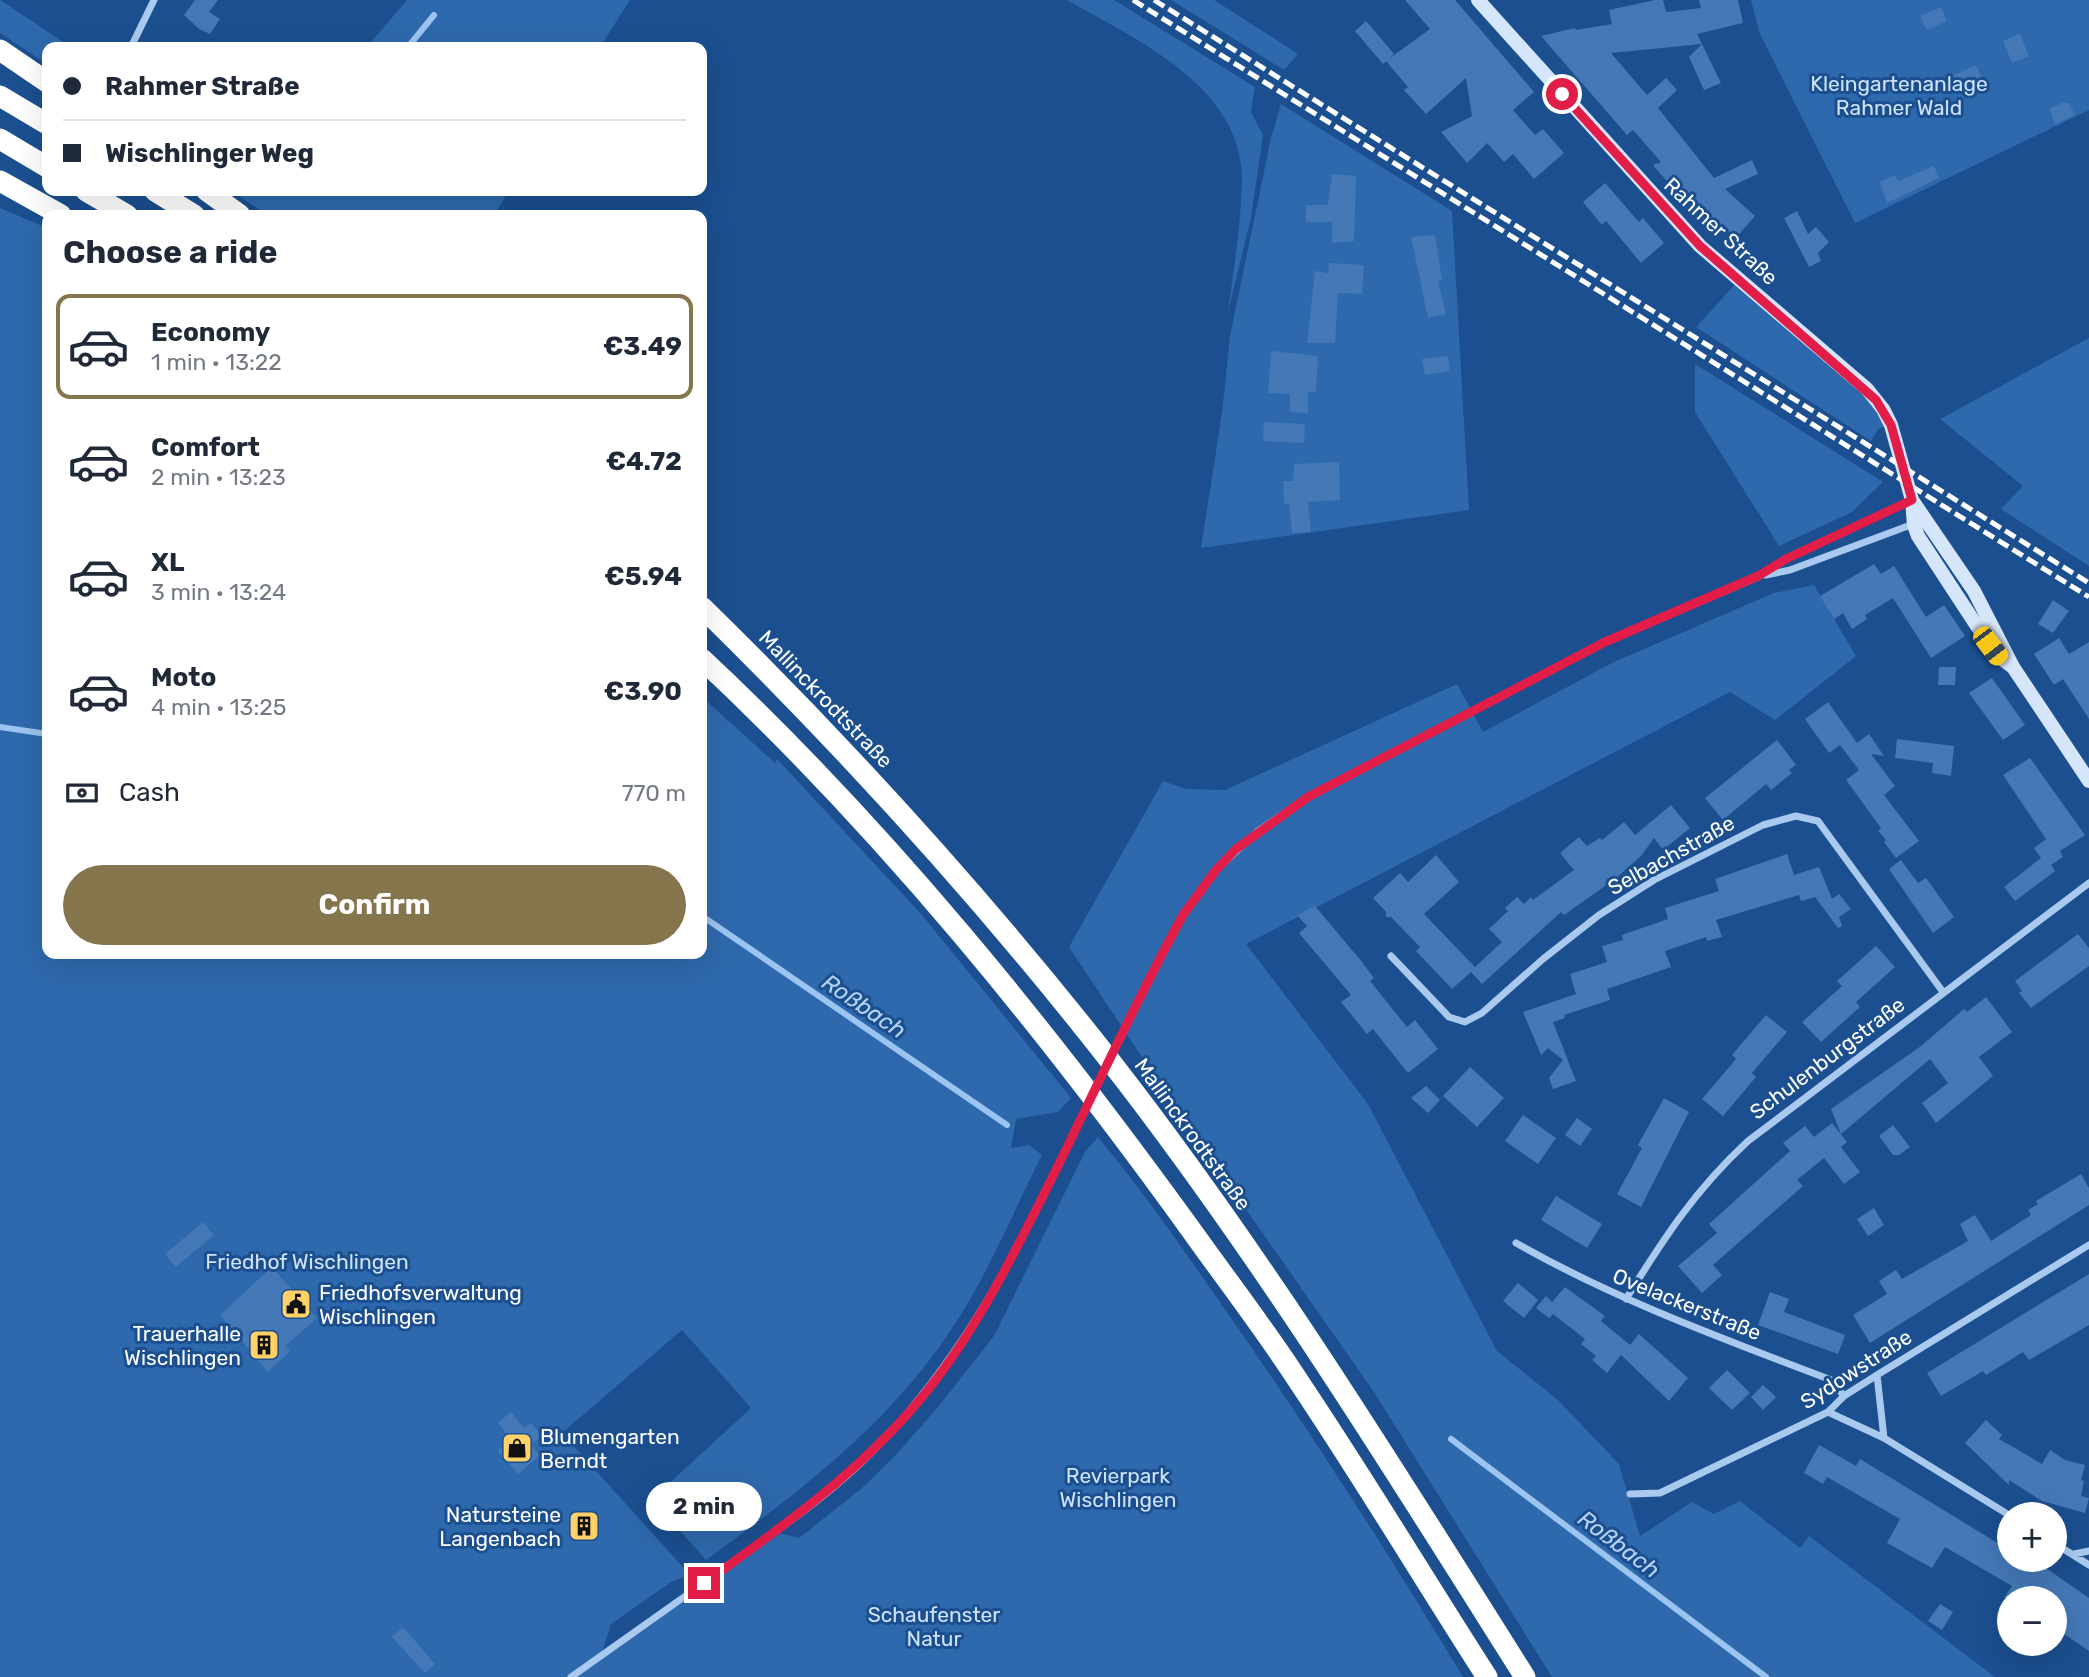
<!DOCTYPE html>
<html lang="en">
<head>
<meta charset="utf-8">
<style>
  :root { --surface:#fff; --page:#f6f6f7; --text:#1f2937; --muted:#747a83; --line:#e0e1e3; --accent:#84754c }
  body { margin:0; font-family:Rubik,sans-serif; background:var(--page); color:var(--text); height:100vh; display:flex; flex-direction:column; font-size:26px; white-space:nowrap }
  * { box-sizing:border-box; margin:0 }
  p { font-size:23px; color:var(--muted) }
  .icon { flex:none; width:38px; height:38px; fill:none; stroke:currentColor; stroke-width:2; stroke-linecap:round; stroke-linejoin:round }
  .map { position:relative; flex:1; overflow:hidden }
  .side { position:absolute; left:42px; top:210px; width:665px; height:749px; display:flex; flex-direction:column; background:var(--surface); border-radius:14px; box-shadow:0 7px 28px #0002 }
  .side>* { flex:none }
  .top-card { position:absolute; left:42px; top:42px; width:665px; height:154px; border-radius:14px; box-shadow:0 7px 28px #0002; display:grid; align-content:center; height:154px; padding:0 21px; background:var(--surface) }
  .tools { position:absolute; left:1997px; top:1502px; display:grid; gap:14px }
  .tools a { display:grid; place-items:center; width:70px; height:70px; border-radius:50%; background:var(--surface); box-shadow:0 7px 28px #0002; font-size:35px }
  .end { position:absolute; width:32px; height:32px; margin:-16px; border:9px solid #e11d48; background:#fff; box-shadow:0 0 0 4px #fff }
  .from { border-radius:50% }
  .bubble { position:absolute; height:49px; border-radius:24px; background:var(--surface); box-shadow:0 7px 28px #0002; font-size:23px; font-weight:700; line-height:49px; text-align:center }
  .car { position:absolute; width:21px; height:42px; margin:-21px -10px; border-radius:9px; box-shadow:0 0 5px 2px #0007; background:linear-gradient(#f5c518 24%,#345 0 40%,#f5c518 0 76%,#345 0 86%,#f5c518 0) }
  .top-card b { display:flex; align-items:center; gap:24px; height:66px; font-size:26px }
  .top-card b+b { border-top:2px solid var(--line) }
  .top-card i { width:18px; height:18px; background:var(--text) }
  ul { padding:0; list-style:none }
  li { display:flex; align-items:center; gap:21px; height:105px; margin:0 14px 10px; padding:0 7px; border:4px solid transparent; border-radius:14px }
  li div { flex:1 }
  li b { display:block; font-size:26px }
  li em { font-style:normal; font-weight:700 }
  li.current { border-color:var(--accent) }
  li>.icon { width:63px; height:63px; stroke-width:1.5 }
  h2 { padding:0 21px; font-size:32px; line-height:84px }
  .pay { display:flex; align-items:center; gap:18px; height:77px; padding:0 21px; font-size:26px }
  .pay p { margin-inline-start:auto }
  .cta { display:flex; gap:14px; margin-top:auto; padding:14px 21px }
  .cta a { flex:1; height:80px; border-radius:42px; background:var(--accent); color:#fff; font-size:28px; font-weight:700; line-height:80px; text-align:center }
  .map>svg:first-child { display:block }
  .green { fill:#2e69ad }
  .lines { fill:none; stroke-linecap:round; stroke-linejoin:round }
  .stream { stroke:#9cc4f0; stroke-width:6 }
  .building { fill:#4478b7 }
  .street { stroke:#a9c9ee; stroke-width:7 }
  .secondary { stroke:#d6e6fa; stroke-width:14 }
  .highway { stroke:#fff; stroke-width:21 }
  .rail { stroke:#fff; stroke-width:5; stroke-dasharray:12 5; stroke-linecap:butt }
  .street-bridge { stroke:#a9c9ee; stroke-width:7 }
  .route { stroke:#e11d48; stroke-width:9 }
  .labels { text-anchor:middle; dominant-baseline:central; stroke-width:6; stroke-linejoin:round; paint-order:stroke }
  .park-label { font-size:21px; fill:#cfe3fa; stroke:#1b4f8f }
  .street-label { font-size:21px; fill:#fff; stroke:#1b4f8f }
  .poi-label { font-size:21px; fill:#fff; stroke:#1b4f8f; text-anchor:start }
  .water-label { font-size:23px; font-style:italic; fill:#b5d3f5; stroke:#1b4f8f }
</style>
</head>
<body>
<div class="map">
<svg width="2089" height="1677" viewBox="0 0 2089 1677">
  <rect width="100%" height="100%" fill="#1b4f8f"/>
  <!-- green -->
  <path class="green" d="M0,0l71,47h-24v17l-47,-31z
    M407,0h223l-30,47h-233z
    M1067,0h47l141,87 -4,25 12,23 -12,83 -23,94c6,-44 13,-89 14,-133 0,-93 -107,-140 -175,-179z
    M1171,0h43l84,54 -14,16z
    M1751,0h338v110l-234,113 -95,-189z
    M1281,104l171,107 17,299 -268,38 21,-135 8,-77 41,-198z
    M232,191h277l-15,24h-227z
    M0,208l47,20v726h655v-257l73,66 2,-4 145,156 149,183 -13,14 -42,7 -5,29 18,-3 13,10c-27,53 -50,110 -82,161 -64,103 -158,174 -254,244l-54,-61 99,-91 -69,-78 -120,103 128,142 -19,7 -60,42 -10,31 175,-123 23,6 62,-49 33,-32 44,-50 56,-71 91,-184 13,-15c49,59 91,121 135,184 81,116 157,235 230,356h-1463z
    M1740,279l127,110 24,36 -13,4 -7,12 -175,-114z
    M2089,338v228l-88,-57 22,-23 -83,-67z
    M1695,364l188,118 -31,30 -73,34 -84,-134z
    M1814,585l42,71 -81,64 -45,-28 -484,252 122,160 129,247 61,49 61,64 21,72 52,-34 22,12 26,-13 60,47 9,-12 186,141h-443l-178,-285 -183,-261 -122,-184 94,-166 23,8 39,1 232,-106 26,48 131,-70 160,-69z"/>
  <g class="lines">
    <!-- stream -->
    <path class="stream" d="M408,47l26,-32
      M0,727l47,7
      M702,916l305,209
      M1451,1439l315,238"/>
  </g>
  <!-- building -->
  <path class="building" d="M195,0h23l-9,12 11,7 -10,15 -11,-5 -15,-14z
    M1405,0h50l79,92 -21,18 22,25 8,-6 21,24 -30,26 -21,-25 -9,8 -17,-19 -20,20 -26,-31 31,-16 -6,-38 -40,36 -22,-24 4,-3 -22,-26 44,-32z
    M1655,0h8l3,12 35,-4 -2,-8h39l5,23 -46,11 5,10 -91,9 36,42 19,-17 11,12 -19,18 56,70 38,-18 6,14 -33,15 30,27 -21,24 -57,-47 -24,-28 8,-3 -28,-32 -6,5 -86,-99 34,-8 1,2 36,-6 -3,-14z
    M1941,7l6,14 -20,9 -7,-14z
    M1366,21l28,33 -11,10 -28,-33z
    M2020,34l9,22 -17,7 -9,-22z
    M1702,44l19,39 -17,7 -15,-33z
    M1976,65l7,15 -25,10 -6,-14z
    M2062,103h7l6,12 -20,9 -6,-15z
    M1934,166l5,12 -52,25 -7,-21 15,-7 3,6z
    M1332,174l24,2 -2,65 -22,2v-21h-26v-17h22z
    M1605,183l34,39 4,-4 21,25 -23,20 -35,-42 -4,4 -19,-23z
    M1797,211l11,23 8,-7 13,15 -11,11 3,8 -12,6 -25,-49z
    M1435,235l7,45 -4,1 8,33 -18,4 -17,-81z
    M1329,263l35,2 -2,29 -24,-1 -3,50h-28l8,-72 13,2z
    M1271,351l47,5 -2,36h-8v21l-18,-1v-18l-22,-1z
    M1448,356l2,15 -25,4 -3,-16z
    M1264,422l41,2 -1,19 -41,-2z
    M1339,462l1,38 -32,2 3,30 -19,1 -3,-29h-5l-1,-23h10l1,-17z
    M1874,564l7,10 13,-8 32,51 18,-12 21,31 -34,22 -38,-60 -28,17 2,4 -15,10 -9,-16 -9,6 -14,-23z
    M2053,600l16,11 -16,22 -15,-9z
    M2059,638l10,16 20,-12v77l-26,-40 -9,6 -20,-31z
    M1939,667h17l-1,18h-17z
    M1992,678l33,47 -22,15 -34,-47z
    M1828,702l29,41 12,-9 15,22 -13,-2 24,32 -11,9 35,46 -23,17 -12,-16 2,-2 -8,-9 3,-3 -35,-48 13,-10 -19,-25 -11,8 -24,-34z
    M1897,739l57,7 -3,30 -19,-3 1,-10 -38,-5z
    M1777,740l19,25 -7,5 3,3 -21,17 -5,-6 -43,36 -18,-22z
    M2030,758l55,77 -25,16 3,6 -12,8 4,6 -40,30 -11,-14 37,-29 -7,-10 12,-9 -43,-64z
    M1671,805l19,23 -27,22 -9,-12 -13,18 -26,23 -51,36 -3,-3 -79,72 -11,-12 -19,17 -36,-38 4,-4 -29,-30h-5v-5l-13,-14 27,-25 8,9 28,-27 23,27 -35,32 51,53 27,-25 -13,-13 19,-18 -3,-3 12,-11 7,7 7,-7 2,3 41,-30 -14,-17 19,-16 8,9 13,-8 2,2 22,-18 11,13z
    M1787,854l7,21 25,-8 13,32 7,-5 12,15 -12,8 3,9 -4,2 -23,-31 -14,4 -2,-6 -83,25 6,17 -15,4 -1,-4 -41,14 6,16 -64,22 3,11 -46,15 1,3 -12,4 23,59 -23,8 -4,-11 14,-18 -15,-12 -7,7 -18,-43 53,-18 -6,-20 37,-12 -5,-16 21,-6 -1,-5 46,-16 -3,-11 54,-17 -4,-12z
    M1901,860l17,23 8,-5 28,39 -21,16 -44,-64z
    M1315,906l47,56 12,16 -4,3 37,46 8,-7 23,29 -30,24 -35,-44 -6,5 -26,-32 10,-7 -52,-62 8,-7 -10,-11z
    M2078,934l11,14v18l-58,42 -12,-15 3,-2 -7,-10z
    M1876,946l19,21 -39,35 4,5 -39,35 -19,-20 40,-36 -5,-5z
    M1986,997l26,35 -33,25 14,19 -57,47 -14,-20 26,-20 -18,-24 -89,75 -10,-25 90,-63 43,-37 3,3z
    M1766,1015l21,17 -35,41 4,4 -33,39 -21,-17 34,-40 -4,-4z
    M1470,1067l34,31 -27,29 -34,-31z
    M1426,1086l14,14 -12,13 -17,-15z
    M1664,1098l25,14 -48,95 -24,-13 25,-46 -4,-3z
    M1523,1115l33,23 -18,26 -33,-23z
    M1577,1118l15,11 -12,17 -15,-11z
    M1832,1123l15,19 -6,5 19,25 -16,12 -20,-26 -27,22 6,6 -90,79 9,10 -20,18 -24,-27 39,-33 -8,-9 81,-73 -7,-8 22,-17 9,11z
    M1893,1125l17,22 -11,8h-6l-14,-19z
    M2081,1174l8,14v17l-219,138 -17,-28 34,-21 -8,-13 17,-11 6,9 66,-38 -8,-17 15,-9 16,26 40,-26 -3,-5 10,-6 -2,-3z
    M1556,1196l46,28 -15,24 -46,-28z
    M1874,1208l10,17 -16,11 -11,-17z
    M203,1222l11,13 -38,32 -11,-13z
    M272,1267l45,51 -32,28 5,5 -22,21 -48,-57z
    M2089,1274v51l-60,35 -6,-8 -37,23 -3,-4 -42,25 -14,-23z
    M1518,1283l20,17 -14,18 -21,-17z
    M1565,1287l40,29 -4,5 29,24 9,-11 49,44 -19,23 -48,-46 -14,18 -15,-13 4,-4 -15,-12 4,-5 -32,-25 -4,4 -13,-10 10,-12 6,6z
    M1770,1292l19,7 -5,13 61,23 -7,19 -80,-29z
    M1727,1370l23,23 -18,17 -23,-22z
    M1763,1385l13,12 -13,13 -12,-13z
    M511,1412l13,16 7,-5 11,13 -11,9 9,10 -22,19 -20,-23 13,-12 -13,-16z
    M1986,1420l16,15 -3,4 43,25 8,-14 15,10 20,5 -4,15 3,1 -3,15 8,2 -4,15 -43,-12 -33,-21v5l-44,-42z
    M1819,1445l37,21 4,-7 149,91v9h24l56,39v53l-35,-24v-29h-50l8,-12 -67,-39 -13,21 -45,-25 13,-24 -73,-42 -4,7 -19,-11z
    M581,1511l18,19 -12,10 -17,-19z
    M1940,1604l13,8 -11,18 -14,-9z
    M403,1627l32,37 -10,9 -33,-36z"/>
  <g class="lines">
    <!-- street -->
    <path class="street" d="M131,47l23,-47
      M1766,575l24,-5 126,-47
      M1391,956l58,61 16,5 17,-9 61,-54 56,-44 55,-35 109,-55 33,-9 22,5 125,171
      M1137,1005l46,-90 33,-45 41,-38 51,-35 297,-155 153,-65 28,-18 126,-59
      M1516,1243c100,57 208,96 315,137l13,16
      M1626,1299c38,-61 69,-109 122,-158l341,-258
      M1877,1375l7,63
      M1828,1412l56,26 125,77
      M1630,1494l30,-1 168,-81 16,-16 33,-21 212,-130
      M2054,1543l35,22
      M2074,1554l15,-3
      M571,1677c54,-38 107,-76 161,-114 48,-35 99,-69 141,-112 69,-71 119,-152 163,-241"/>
    <!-- secondary -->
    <path class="secondary" d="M1478,0l222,246 167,143 16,20 8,16 21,75 2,25 4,11 72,110 9,11 14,10
      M1912,500l62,91 39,76 76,114"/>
    <!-- highway -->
    <path class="highway" d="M0,50l47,32
      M0,96l47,28
      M0,139l47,28
      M0,181l61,34
      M86,191l41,24
      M155,191l39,24
      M207,191l33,24
      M702,607c146,143 283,294 409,455 152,195 282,406 414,615
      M702,659c184,172 345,371 492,575 35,49 72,97 105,148 65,97 125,197 188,295"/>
    <!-- rail -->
    <path class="rail" d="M1133,0l956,597
      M1154,0l935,583"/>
    <!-- street-bridge -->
    <path class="street-bridge" d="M1036,1210l101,-205"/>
  </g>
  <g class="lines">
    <!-- route -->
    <path class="route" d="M704,1583c77,-55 152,-108 214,-181 54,-64 91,-138 128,-212 46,-92 88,-186 137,-275l33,-45 20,-21 72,-52 297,-155 153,-66 28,-17 126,-59 -21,-75 -15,-25 -176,-154 -138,-152"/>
  </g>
  <!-- icons -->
  <defs>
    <g id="civic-square" transform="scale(1.575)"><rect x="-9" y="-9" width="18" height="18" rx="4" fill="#ffd166" stroke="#1b4f8f"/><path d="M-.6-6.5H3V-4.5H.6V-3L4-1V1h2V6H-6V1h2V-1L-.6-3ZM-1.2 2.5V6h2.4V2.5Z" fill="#111"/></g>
    <g id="building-square" transform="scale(1.575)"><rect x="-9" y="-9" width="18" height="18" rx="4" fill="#ffd166" stroke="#1b4f8f"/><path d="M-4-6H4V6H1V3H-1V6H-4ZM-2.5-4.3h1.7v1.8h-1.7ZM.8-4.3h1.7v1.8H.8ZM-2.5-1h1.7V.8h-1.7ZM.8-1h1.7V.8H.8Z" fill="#111"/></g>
    <g id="shop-square" transform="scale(1.575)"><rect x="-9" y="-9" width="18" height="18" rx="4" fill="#ffd166" stroke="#1b4f8f"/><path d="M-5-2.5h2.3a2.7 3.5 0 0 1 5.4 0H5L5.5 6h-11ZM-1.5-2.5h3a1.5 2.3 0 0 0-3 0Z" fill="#111"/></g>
  </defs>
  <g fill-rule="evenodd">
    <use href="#civic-square" x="296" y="1304"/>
    <use href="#building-square" x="264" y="1345"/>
    <use href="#shop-square" x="517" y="1448"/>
    <use href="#building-square" x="584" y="1526"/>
  </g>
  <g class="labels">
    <!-- park labels -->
    <g class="park-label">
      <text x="1899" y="83">Kleingartenanlage<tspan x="1899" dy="24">Rahmer Wald</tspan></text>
      <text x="307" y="1261">Friedhof Wischlingen</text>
      <text x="1118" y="1475">Revierpark<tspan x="1118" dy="24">Wischlingen</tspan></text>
      <text x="934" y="1614">Schaufenster<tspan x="934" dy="24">Natur</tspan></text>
    </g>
    <!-- street labels -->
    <g class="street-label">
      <text transform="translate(1721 231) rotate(43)">Rahmer Straße</text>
      <text transform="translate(826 699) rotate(46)">Mallinckrodtstraße</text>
      <text transform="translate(1671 855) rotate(-29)">Selbachstraße</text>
      <text transform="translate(1827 1058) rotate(-37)">Schulenburgstraße</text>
      <text transform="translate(1193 1134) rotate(54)">Mallinckrodtstraße</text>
      <text transform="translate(1687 1304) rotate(22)">Ovelackerstraße</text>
      <text transform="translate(1856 1369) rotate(-33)">Sydowstraße</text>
    </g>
    <!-- poi labels -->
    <g class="poi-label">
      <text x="319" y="1292">Friedhofsverwaltung<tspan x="319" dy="24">Wischlingen</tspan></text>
      <text x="241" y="1333" text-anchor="end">Trauerhalle<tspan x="241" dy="24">Wischlingen</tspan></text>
      <text x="540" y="1436">Blumengarten<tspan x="540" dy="24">Berndt</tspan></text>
      <text x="561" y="1514" text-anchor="end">Natursteine<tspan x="561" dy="24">Langenbach</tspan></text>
    </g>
    <!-- water labels -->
    <g class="water-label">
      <text transform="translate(864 1006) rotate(34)">Roßbach</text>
      <text transform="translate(1619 1544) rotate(37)">Roßbach</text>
    </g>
  </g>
</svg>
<div class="tools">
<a>+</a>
<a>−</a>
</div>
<i class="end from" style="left:1562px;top:94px"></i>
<i class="end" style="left:704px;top:1583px"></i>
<div class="bubble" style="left:646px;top:1482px;width:116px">2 min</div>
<i class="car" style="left:1990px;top:646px;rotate:143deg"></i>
<div class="top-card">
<b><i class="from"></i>Rahmer Straße</b>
<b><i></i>Wischlinger Weg</b>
</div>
<section class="side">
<h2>Choose a ride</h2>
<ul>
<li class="current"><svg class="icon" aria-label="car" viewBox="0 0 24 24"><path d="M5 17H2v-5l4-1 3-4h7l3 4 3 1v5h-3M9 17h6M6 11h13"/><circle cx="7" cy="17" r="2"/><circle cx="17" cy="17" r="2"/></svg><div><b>Economy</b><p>1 min · 13:22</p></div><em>€3.49</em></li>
<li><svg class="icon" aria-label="car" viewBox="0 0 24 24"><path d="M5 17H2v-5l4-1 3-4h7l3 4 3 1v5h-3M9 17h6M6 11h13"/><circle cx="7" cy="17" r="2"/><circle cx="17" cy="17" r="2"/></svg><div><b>Comfort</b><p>2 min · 13:23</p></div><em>€4.72</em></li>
<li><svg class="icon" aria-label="car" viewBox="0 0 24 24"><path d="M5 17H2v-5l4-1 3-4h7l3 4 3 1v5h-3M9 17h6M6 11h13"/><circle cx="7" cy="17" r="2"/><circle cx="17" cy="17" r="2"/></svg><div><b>XL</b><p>3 min · 13:24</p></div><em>€5.94</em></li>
<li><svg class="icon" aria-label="car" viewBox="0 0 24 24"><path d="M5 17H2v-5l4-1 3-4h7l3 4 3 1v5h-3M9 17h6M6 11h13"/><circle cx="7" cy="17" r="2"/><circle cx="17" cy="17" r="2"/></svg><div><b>Moto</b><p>4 min · 13:25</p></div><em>€3.90</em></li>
</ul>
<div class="pay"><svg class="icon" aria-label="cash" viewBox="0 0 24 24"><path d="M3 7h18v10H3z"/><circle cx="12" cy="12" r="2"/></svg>Cash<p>770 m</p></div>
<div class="cta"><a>Confirm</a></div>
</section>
</div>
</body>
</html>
